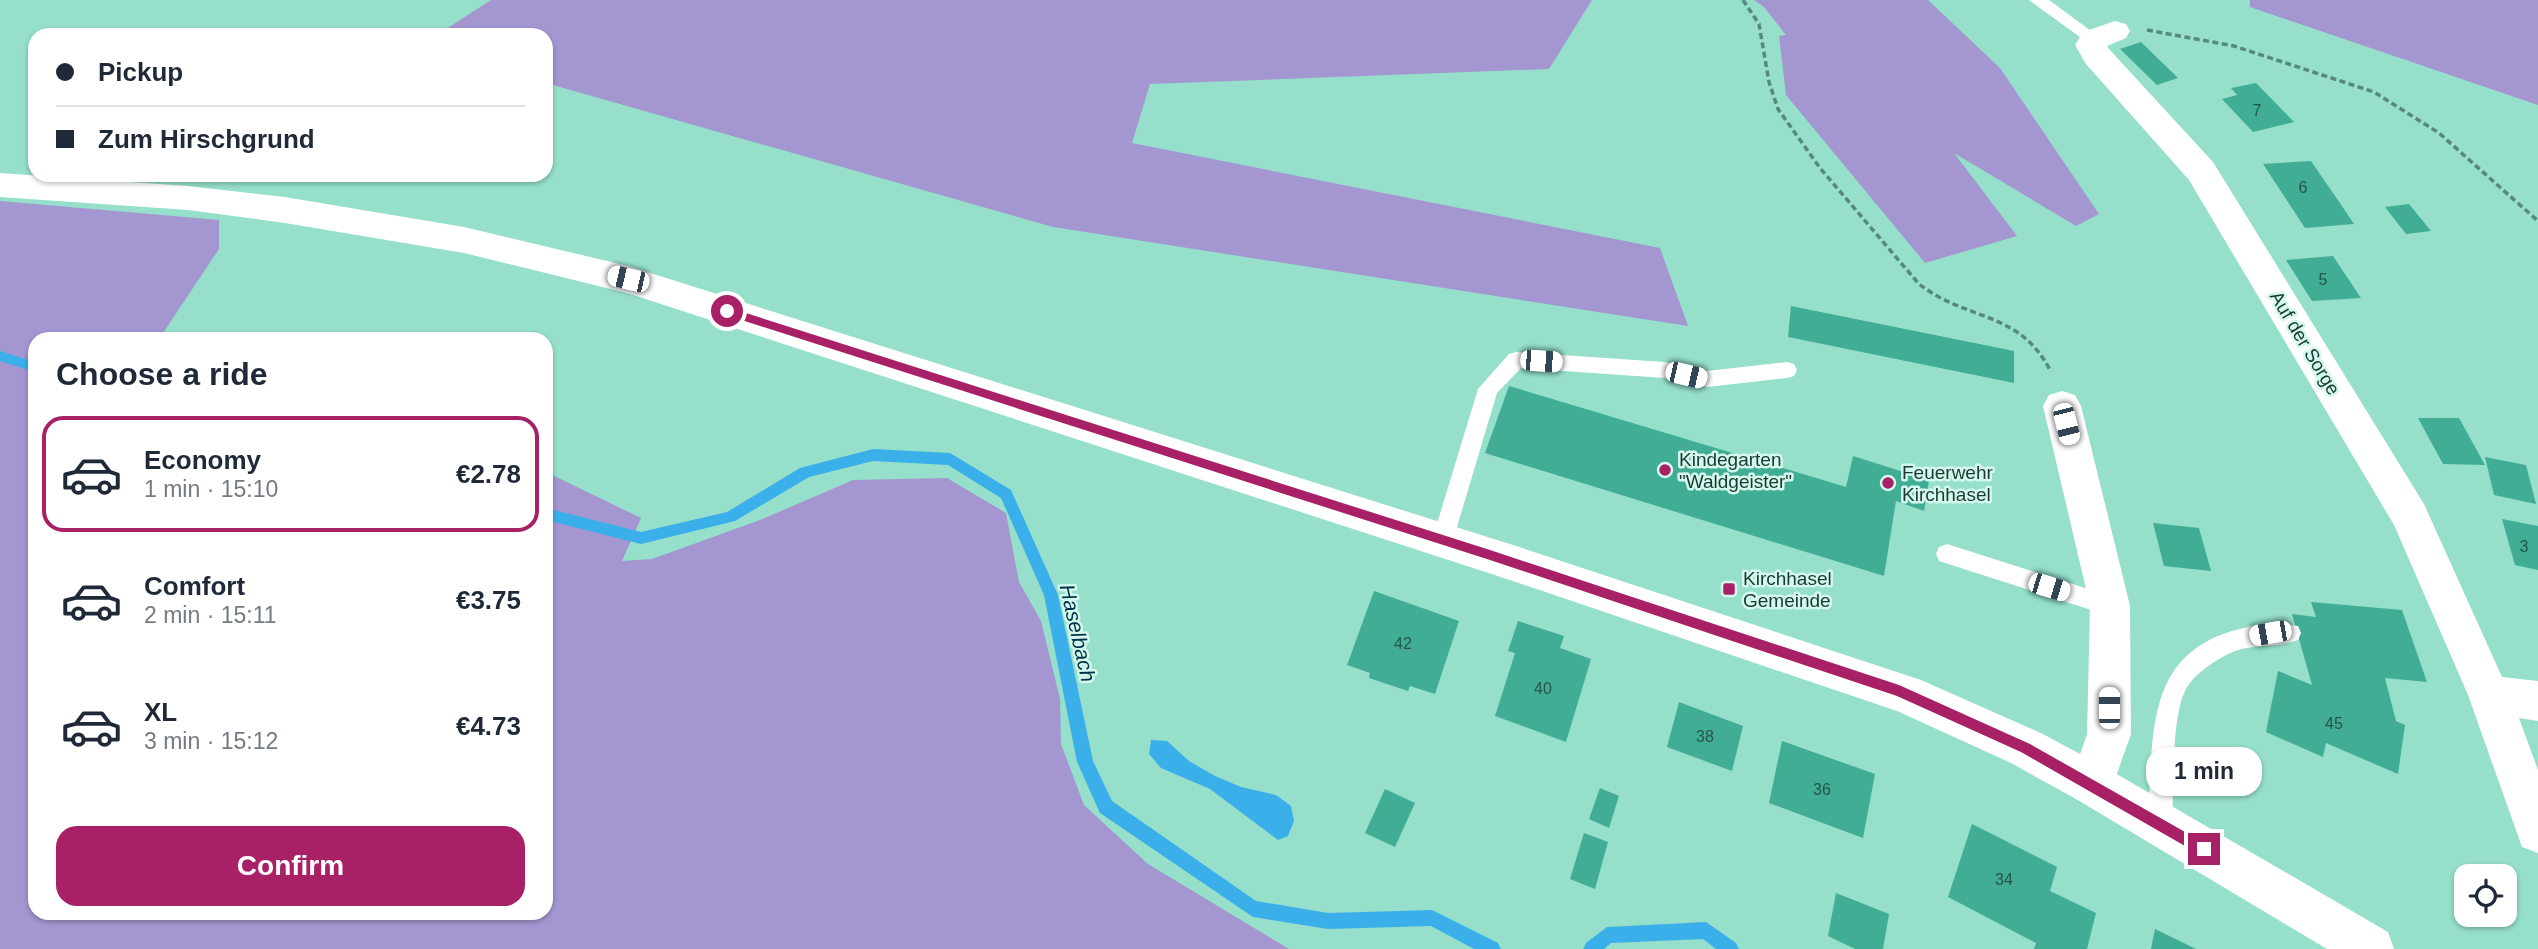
<!DOCTYPE html>
<html lang="en">
<head>
<meta charset="utf-8">
<style>
  :root { --surface:#fff; --page:#f2f2f3; --text:#1f2937; --muted:#747a83; --line:#e0e1e3; --accent:#a82066 }
  body { margin:0; font-family:Arial,sans-serif; background:var(--page); color:var(--text); height:100vh; display:flex; flex-direction:column; font-size:26px; white-space:nowrap }
  * { box-sizing:border-box; margin:0 }
  p { font-size:23px; color:var(--muted) }
  .icon { flex:none; width:38px; height:38px; fill:none; stroke:currentColor; stroke-width:2; stroke-linecap:round; stroke-linejoin:round }
  .map { position:relative; flex:1; overflow:hidden }
  .sheet { position:absolute; left:28px; top:332px; width:525px; height:588px; display:flex; flex-direction:column; background:var(--surface); border-radius:21px; box-shadow:0 2px 5px #0004 }
  .sheet>* { flex:none }
  .top-card { position:absolute; left:28px; top:28px; width:525px; height:154px; border-radius:21px; box-shadow:0 2px 5px #0004; display:grid; align-content:center; height:154px; padding:0 28px; background:var(--surface) }
  .tools { position:absolute; left:2454px; top:864px; display:grid; gap:14px }
  .tools a { display:grid; place-items:center; width:63px; height:63px; border-radius:14px; background:var(--surface); box-shadow:0 2px 5px #0004; font-size:35px }
  .end { position:absolute; width:32px; height:32px; margin:-16px; border:9px solid #a82066; background:#fff; box-shadow:0 0 0 4px #fff }
  .from { border-radius:50% }
  .bubble { position:absolute; height:49px; border-radius:21px; background:var(--surface); box-shadow:0 2px 5px #0004; font-size:23px; font-weight:800; line-height:49px; text-align:center }
  .car { position:absolute; width:21px; height:42px; margin:-21px -10px; border-radius:9px; box-shadow:0 0 5px 2px #0007; background:linear-gradient(#fff 24%,#345 0 40%,#fff 0 76%,#345 0 86%,#fff 0) }
  .top-card b { display:flex; align-items:center; gap:24px; height:66px; font-size:26px }
  .top-card b+b { border-top:2px solid var(--line) }
  .top-card i { width:18px; height:18px; background:var(--text) }
  ul { padding:0; list-style:none }
  li { display:flex; align-items:center; gap:21px; height:116px; margin:0 14px 10px; padding:0 14px; border:4px solid transparent; border-radius:21px }
  li div { flex:1 }
  li b { display:block; font-size:26px }
  li em { font-style:normal; font-weight:800 }
  li.on { border-color:var(--accent) }
  li>.icon { width:63px; height:63px; stroke-width:1.5 }
  h2 { padding:0 28px; font-size:32px; line-height:84px }
  .cta { display:flex; gap:14px; margin-top:auto; padding:14px 28px }
  .cta a { flex:1; height:80px; border-radius:21px; background:var(--accent); color:#fff; font-size:28px; font-weight:800; line-height:80px; text-align:center }
  .map>svg:first-child { display:block }
  .green { fill:#a496d1 }
  .water { fill:#3bafe9 }
  .lines { fill:none; stroke-linecap:round; stroke-linejoin:round }
  .stream { fill:#3bafe9; fill-rule:evenodd }
  .building { fill:#41ad94 }
  .path { stroke:#56897c; stroke-width:3.5; stroke-dasharray:6 3.5; stroke-linecap:butt }
  .lane { fill:#fff; fill-rule:evenodd }
  .street { fill:#fff; fill-rule:evenodd }
  .secondary { fill:#fff; fill-rule:evenodd }
  .route { fill:#a82066 }
  .poi-dot { fill:#a82066; stroke:#d4f8ed; stroke-width:2.5 }
  .labels { text-anchor:middle; dominant-baseline:central; stroke-width:5; stroke-linejoin:round; paint-order:stroke }
  .number-label { font-size:16px; fill:#24564a }
  .street-label { font-size:19px; fill:#1b3932; stroke:#d4f8ed }
  .poi-label { font-size:19px; fill:#1b3932; stroke:#d4f8ed; text-anchor:start }
  .water-label { font-size:21px; font-style:italic; fill:#003249; stroke:#d4f8ed }
</style>
</head>
<body>
<div class="map">
<svg width="2538" height="949" viewBox="0 0 2538 949">
  <rect width="100%" height="100%" fill="#95dfcb"/>
  <!-- green -->
  <path class="green" d="M491,0h1101l-43,69 -399,15 -18,59 528,105 28,78 -635,-99 -507,-144v-48h-109z
    M1754,0h174l72,68 99,146 -23,12 -122,-73 63,83 -92,27 -139,-168 -7,-59 7,-1 -22,-28z
    M2250,0h288v105l-288,-98z
    M0,201l219,19v29l-60,90 -124,1v574h511v-442l95,46 -19,43 30,-2 108,-39 93,-40 94,-2 59,35 13,69 22,39 19,78 1,45 23,61 64,59 141,85h-1289z"/>
  <!-- water -->
  <path class="water" d="M1151,740l16,1 22,20 26,15 26,11 35,8 15,11 3,15 -6,15 -10,4 -68,-51 -49,-21 -12,-14z"/>
  <g class="lines">
    <!-- stream -->
    <path class="stream" d="M0,351l35,11v10l-35,-11z
      M873,449l77,4 61,37 47,105 35,166 19,40 144,100 72,12 104,-3 66,33 3,6h-27l-43,-23 -103,3 -75,-12 -153,-104 -23,-51 -33,-167 -43,-97 -53,-33 -75,-4 -64,16 -74,44 -94,23 -95,-24v-12l95,24 86,-20 73,-44z
      M1706,922l30,21 3,6h-23l-13,-10 -92,4 -7,6h-21l3,-6 21,-16z"/>
  </g>
  <!-- building -->
  <path class="building" d="M2141,42l37,36 -21,7 -37,-36z
    M2256,83l38,39 -41,10 -31,-33 15,-4 -6,-7z
    M2311,161l33,48 10,15 -49,4 -42,-64z
    M2409,204l22,27 -25,3 -21,-27z
    M2333,256l28,42 -49,3 -26,-41z
    M1791,306l223,45v32l-226,-46z
    M1509,386l337,101 7,-31 76,24 -5,31 -28,-10 -12,75 -399,-123z
    M2418,418h41l26,47 -42,-1z
    M2485,457l41,8 10,39 -42,-9z
    M2502,519l36,7v44l-23,-5z
    M2153,523l46,5 12,43 -47,-5z
    M1374,591l85,30 -24,73 -25,-8 -2,5 -39,-13 1,-5 -23,-8z
    M2311,602l91,8 25,72 -42,-4 11,43 9,4 -7,49 -72,-31 -3,14 -57,-25 12,-61 34,14 -20,-71 24,3z
    M1518,621l46,15 -4,12 31,11 -25,83 -71,-26 20,-63 -7,-2z
    M1679,702l64,24 -11,45 -65,-24z
    M1782,741l93,33 -12,64 -94,-35z
    M1600,788l19,8 -10,32 -20,-9z
    M1385,789l30,14 -20,44 -30,-14z
    M1972,824l85,43 -7,24 46,22 -9,36h-53l2,-6 -88,-46z
    M1584,833l24,9 -13,47 -25,-10z
    M1836,893l53,21 -6,35h-28l-27,-13z
    M2155,929l41,20h-45z"/>
  <g class="lines">
    <!-- path -->
    <path class="path" d="M1743,0l16,24 10,58 9,27 42,59 99,116c49,38 101,26 132,88
      M2147,30l87,16 140,46 65,41 99,88"/>
    <!-- lane -->
    <path class="lane" d="M2029,0h20l53,39 -2,4h-12z
      M1516,352l149,10 42,9 80,-9 7,2 3,6 -3,6 -7,2 -80,9 -42,-9 -144,-10 -24,25 -46,154 -8,2 -8,-2 -3,-7 46,-151 31,-35z
      M1947,544l163,52 8,3 3,7 -3,7 -8,3 -171,-55 -3,-7 3,-7z
      M2275,623l23,3 3,7 -3,7c-20,8 -42,4 -63,11 -17,7 -42,23 -50,40 -14,29 -11,99 -13,133l-3,8 -9,4 -9,-4 -3,-8c6,-104 -5,-188 127,-201z"/>
    <!-- street -->
    <path class="street" d="M2115,21l11,3 4,7 -4,7 -19,8 2,3 104,113 211,342 78,173 36,4v40l-19,-3 19,52v83l-16,-6 -54,-152 -74,-170 -205,-345 -103,-116 -11,-19 8,-13z
      M2062,391l13,4 6,11 49,200 1,128 -23,65 -16,6 -16,-6 -6,-15 17,-50 3,-128 -47,-200 6,-11z"/>
    <!-- secondary -->
    <path class="secondary" d="M0,173l188,13 97,11 179,30 164,39 885,279 408,135 120,53 67,36 280,163 6,17h-67l-251,-150 -65,-36 -114,-52 -384,-130 -886,-288 -163,-40 -179,-30 -97,-13 -188,-13z"/>
  </g>
  <!-- route -->
  <path class="route" d="M727,307l763,243 409,135 131,59 178,101 2,4 -2,5h-9l-178,-102 -124,-56 -407,-136 -767,-246 -1,-3z"/>
  <!-- markers -->
  <g class="poi-dot">
    <circle cx="1665" cy="470" r="7"/>
    <circle cx="1888" cy="483" r="7"/>
    <rect x="1722" y="582" width="14" height="14" rx="3.5"/>
  </g>
  <g class="labels">
    <!-- number labels -->
    <g class="number-label">
      <text x="2257" y="110">7</text>
      <text x="2303" y="187">6</text>
      <text x="2323" y="279">5</text>
      <text x="2524" y="546">3</text>
      <text x="1403" y="643">42</text>
      <text x="1543" y="688">40</text>
      <text x="2334" y="723">45</text>
      <text x="1705" y="736">38</text>
      <text x="1822" y="789">36</text>
      <text x="2004" y="879">34</text>
    </g>
    <!-- street labels -->
    <g class="street-label">
      <text transform="translate(2305 343) rotate(59)">Auf der Sorge</text>
    </g>
    <!-- poi labels -->
    <g class="poi-label">
      <text x="1679" y="459">Kindegarten<tspan x="1679" dy="22">"Waldgeister"</tspan></text>
      <text x="1902" y="472">Feuerwehr<tspan x="1902" dy="22">Kirchhasel</tspan></text>
      <text x="1743" y="578">Kirchhasel<tspan x="1743" dy="22">Gemeinde</tspan></text>
    </g>
    <!-- water labels -->
    <g class="water-label">
      <text transform="translate(1078 633) rotate(77)">Haselbach</text>
    </g>
  </g>
</svg>
<div class="tools">
<a><svg class="icon" aria-label="locate" viewBox="0 0 24 24"><circle cx="12" cy="12" r="6"/><path d="M12 2v4M12 18v4M2 12h4M18 12h4"/></svg></a>
</div>
<i class="end from" style="left:727px;top:311px"></i>
<i class="end" style="left:2204px;top:849px"></i>
<div class="bubble" style="left:2146px;top:747px;width:116px">1 min</div>
<i class="car" style="left:628px;top:279px;rotate:283deg"></i>
<i class="car" style="left:1541px;top:361px;rotate:94deg"></i>
<i class="car" style="left:1686px;top:375px;rotate:103deg"></i>
<i class="car" style="left:2066px;top:424px;rotate:166deg"></i>
<i class="car" style="left:2049px;top:587px;rotate:107deg"></i>
<i class="car" style="left:2270px;top:633px;rotate:260deg"></i>
<i class="car" style="left:2109px;top:708px;rotate:0deg"></i>
<div class="top-card">
<b><i class="from"></i>Pickup</b>
<b><i></i>Zum Hirschgrund</b>
</div>
<section class="sheet">
<h2>Choose a ride</h2>
<ul>
<li class="on"><svg class="icon" aria-label="car" viewBox="0 0 24 24"><path d="M5 17H2v-5l4-1 3-4h7l3 4 3 1v5h-3M9 17h6M6 11h13"/><circle cx="7" cy="17" r="2"/><circle cx="17" cy="17" r="2"/></svg><div><b>Economy</b><p>1 min · 15:10</p></div><em>€2.78</em></li>
<li><svg class="icon" aria-label="car" viewBox="0 0 24 24"><path d="M5 17H2v-5l4-1 3-4h7l3 4 3 1v5h-3M9 17h6M6 11h13"/><circle cx="7" cy="17" r="2"/><circle cx="17" cy="17" r="2"/></svg><div><b>Comfort</b><p>2 min · 15:11</p></div><em>€3.75</em></li>
<li><svg class="icon" aria-label="car" viewBox="0 0 24 24"><path d="M5 17H2v-5l4-1 3-4h7l3 4 3 1v5h-3M9 17h6M6 11h13"/><circle cx="7" cy="17" r="2"/><circle cx="17" cy="17" r="2"/></svg><div><b>XL</b><p>3 min · 15:12</p></div><em>€4.73</em></li>
</ul>
<div class="cta"><a>Confirm</a></div>
</section>
</div>
</body>
</html>
